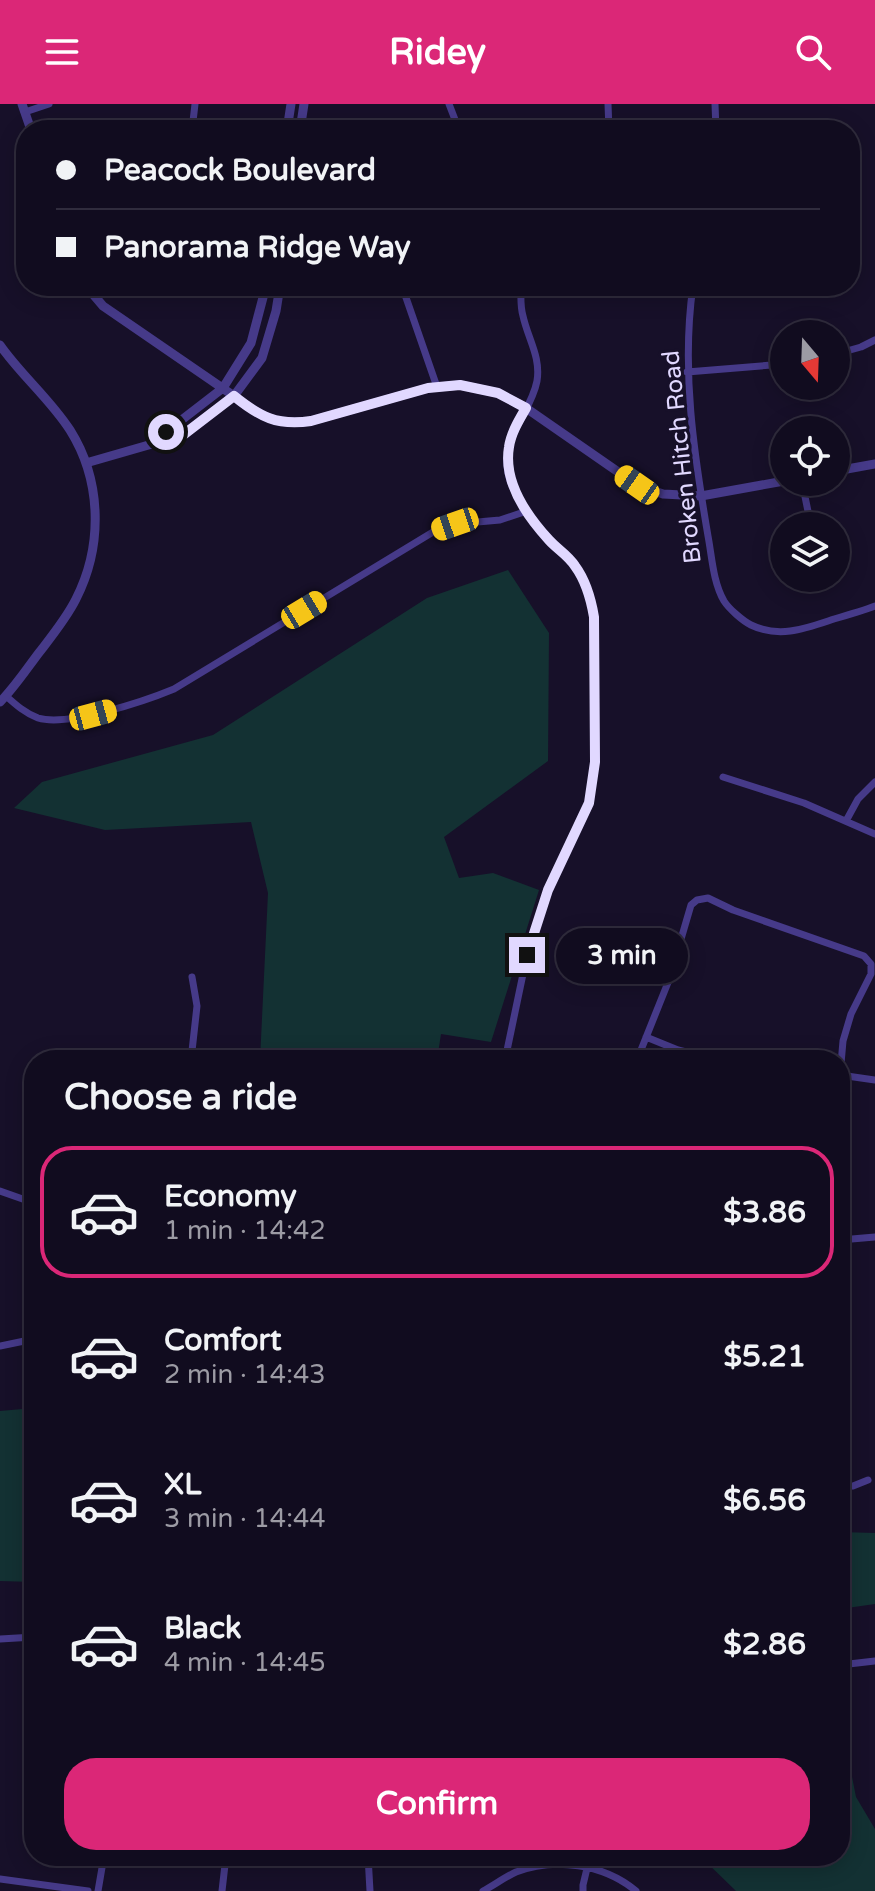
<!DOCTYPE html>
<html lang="en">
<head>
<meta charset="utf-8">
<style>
  :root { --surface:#110c1f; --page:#1e1a2c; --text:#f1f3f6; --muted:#9c9ba4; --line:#302c3d; --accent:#db2777 }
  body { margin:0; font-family:"Varela Round",sans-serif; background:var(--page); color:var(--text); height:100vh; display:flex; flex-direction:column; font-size:30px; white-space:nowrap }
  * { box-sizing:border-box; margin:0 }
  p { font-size:26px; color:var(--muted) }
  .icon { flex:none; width:44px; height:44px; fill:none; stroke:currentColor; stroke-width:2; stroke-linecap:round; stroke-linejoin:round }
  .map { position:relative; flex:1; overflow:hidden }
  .details { position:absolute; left:24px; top:946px; width:826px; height:816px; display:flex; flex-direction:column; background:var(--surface); border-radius:32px; box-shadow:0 4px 20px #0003,0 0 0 2px var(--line) }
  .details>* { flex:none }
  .hud { position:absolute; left:16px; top:16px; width:844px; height:176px; border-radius:32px; box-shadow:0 4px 20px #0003,0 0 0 2px var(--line); display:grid; align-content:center; height:176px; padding:0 40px; background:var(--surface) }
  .needle { width:52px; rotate:161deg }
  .buttons { position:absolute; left:770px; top:216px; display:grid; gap:16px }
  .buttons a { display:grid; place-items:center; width:80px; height:80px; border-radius:50%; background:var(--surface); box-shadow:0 4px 20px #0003,0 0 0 2px var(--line); font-size:40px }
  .end { position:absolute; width:36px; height:36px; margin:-18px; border:10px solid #e1d8ff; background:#111; box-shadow:0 0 0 4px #111 }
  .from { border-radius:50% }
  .bubble { position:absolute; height:56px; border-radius:28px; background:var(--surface); box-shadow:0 4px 20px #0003,0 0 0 2px var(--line); font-size:26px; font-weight:800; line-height:56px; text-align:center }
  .car { position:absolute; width:24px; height:48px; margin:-24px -12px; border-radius:10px; box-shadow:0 0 6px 2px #0007; background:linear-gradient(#f5c518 24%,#345 0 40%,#f5c518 0 76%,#345 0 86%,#f5c518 0) }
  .hud b { display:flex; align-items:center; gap:28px; height:76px; font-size:30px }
  .hud b+b { border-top:2px solid var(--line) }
  .hud i { width:20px; height:20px; background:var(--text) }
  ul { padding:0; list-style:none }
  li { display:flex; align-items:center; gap:24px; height:132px; margin:0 16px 12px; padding:0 24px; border:4px solid transparent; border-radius:32px }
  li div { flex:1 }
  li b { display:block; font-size:30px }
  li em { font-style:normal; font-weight:800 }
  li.active { border-color:var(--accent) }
  li>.icon { width:72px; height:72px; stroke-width:1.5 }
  h2 { padding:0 40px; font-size:36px; line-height:96px }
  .cta { display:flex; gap:16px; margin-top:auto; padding:16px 40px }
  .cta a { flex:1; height:92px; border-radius:32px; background:var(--accent); color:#fff; font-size:32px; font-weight:800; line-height:92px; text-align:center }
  header { display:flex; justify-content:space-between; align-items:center; height:104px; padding:0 40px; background:var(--accent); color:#fff; font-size:36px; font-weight:800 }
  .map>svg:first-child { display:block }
  .green { fill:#133133 }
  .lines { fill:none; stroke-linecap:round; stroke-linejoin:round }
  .minor { stroke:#463a89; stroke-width:7 }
  .tertiary { stroke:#463a89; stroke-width:9 }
  .route { stroke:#e1d8ff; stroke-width:10 }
  .labels { text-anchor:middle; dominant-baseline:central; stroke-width:6; stroke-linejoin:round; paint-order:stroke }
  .street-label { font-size:24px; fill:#e1d8ff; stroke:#171029 }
</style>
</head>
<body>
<header><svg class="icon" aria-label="menu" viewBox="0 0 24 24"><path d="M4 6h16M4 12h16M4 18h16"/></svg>Ridey<svg class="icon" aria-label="search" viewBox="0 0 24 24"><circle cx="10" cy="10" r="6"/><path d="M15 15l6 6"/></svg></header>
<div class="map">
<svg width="875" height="1787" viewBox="0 0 875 1787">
  <rect width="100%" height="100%" fill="#171029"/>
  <!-- green -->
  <path class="green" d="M508,466l41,63 -1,128 -104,76 15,41 34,-5 46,17 -48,152 -50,-8 -4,26h-177l8,-167 -17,-71 -146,8 -91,-22 28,-26 171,-47 214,-137z
    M34,1304v174l-34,-1v-170z
    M840,1428l35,1v71l-35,5z
    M840,1612l16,81 19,32v62h-139l-36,-35h140z"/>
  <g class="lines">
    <!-- minor -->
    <path class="minor" d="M449,0l10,26
      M608,0l1,26
      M715,0l1,26
      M25,8l24,-8
      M192,26l3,-26
      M402,182l35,101
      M693,182c-12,83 1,168 15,250 4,21 5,46 16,65 5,8 19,20 27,24 29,14 56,3 83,-6 14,-4 28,-8 41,-13
      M836,250l25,-7 14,-7
      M687,268l97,-8
      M802,378l8,39
      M6,592c10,9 19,17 32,22 30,9 107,-17 136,-29l259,-157 22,-8 45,-4 27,-9
      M723,673l81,26 71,31
      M846,717l12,-22 17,-17
      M646,933l32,13 40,10
      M115,956h8
      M191,956l6,-54 -5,-29
      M505,956l22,-105 21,-65 41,-87 6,-41 -1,-145c-3,-18 -8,-36 -19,-51 -7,-11 -17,-16 -26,-26 -15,-15 -37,-46 -41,-67 -7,-36 23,-60 29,-92 4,-24 -9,-42 -14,-65 -3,-10 -2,-20 -2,-30
      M637,956l32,-80 22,-75 6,-5 11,-2 25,12 131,46 7,8v10l-20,40 -8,27 -3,34
      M840,971l35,5
      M0,1087l34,12
      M840,1136l35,-3
      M0,1242l34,-7
      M840,1383l13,-1 15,-6
      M0,1535l34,-2
      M840,1561l35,-4
      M368,1752l2,35
      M0,1775l88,12
      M98,1787l6,-35
      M222,1787l4,-35
      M483,1787c11,-6 22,-14 33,-19 38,-15 88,-8 120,19
      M583,1787v-6l7,-29"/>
    <!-- tertiary -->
    <path class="tertiary" d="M22,0l9,26
      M287,26l4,-26
      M300,26l4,-26
      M86,182l17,20 131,90c26,21 43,30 77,25l117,-33 32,-3 38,8 28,15 111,77 26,9 38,2 83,-15
      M0,241c21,30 50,54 70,85 32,51 33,116 6,169 -10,20 -25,38 -38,55 -12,16 -24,34 -38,48
      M159,338l7,-10 57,-44 28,-45 15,-57
      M86,359l73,-21h15l60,-46 28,-38 14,-47 4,-25
      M836,367l39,-7"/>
  </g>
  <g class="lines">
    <!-- route -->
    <path class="route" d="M166,328l-7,10h15l60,-46c26,21 43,30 77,25l117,-33 32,-3 38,8 28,15c-7,12 -15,25 -17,39 -6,35 17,68 40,93 8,9 19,15 26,26 11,15 16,33 19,51l1,145 -6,41 -41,87 -21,65"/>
  </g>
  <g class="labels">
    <!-- street labels -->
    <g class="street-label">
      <text transform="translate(682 353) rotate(-96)">Broken Hitch Road</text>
    </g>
  </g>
</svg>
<div class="buttons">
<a><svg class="needle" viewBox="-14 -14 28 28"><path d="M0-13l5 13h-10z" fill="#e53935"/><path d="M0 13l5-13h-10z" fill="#9c9ba4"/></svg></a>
<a><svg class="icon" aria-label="locate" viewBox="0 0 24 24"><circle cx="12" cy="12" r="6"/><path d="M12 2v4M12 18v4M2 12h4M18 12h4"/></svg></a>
<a><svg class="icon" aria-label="layers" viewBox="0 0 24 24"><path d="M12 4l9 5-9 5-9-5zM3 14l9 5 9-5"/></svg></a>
</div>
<i class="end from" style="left:166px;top:328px"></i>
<i class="end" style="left:527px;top:851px"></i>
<div class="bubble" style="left:556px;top:824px;width:132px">3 min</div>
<i class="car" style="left:637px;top:381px;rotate:305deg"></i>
<i class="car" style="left:455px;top:420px;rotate:251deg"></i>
<i class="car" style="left:304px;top:506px;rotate:59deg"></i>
<i class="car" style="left:93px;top:611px;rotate:75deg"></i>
<div class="hud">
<b><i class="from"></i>Peacock Boulevard</b>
<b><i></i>Panorama Ridge Way</b>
</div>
<section class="details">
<h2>Choose a ride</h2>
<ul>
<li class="active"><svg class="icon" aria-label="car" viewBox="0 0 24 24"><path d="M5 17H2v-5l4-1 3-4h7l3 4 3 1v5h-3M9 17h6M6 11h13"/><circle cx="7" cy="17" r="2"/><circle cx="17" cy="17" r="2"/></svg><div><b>Economy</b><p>1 min · 14:42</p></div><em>$3.86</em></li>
<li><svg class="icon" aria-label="car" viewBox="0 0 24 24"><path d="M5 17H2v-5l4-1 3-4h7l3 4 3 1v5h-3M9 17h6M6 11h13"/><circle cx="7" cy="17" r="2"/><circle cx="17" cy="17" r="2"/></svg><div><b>Comfort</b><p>2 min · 14:43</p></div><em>$5.21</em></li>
<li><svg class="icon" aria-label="car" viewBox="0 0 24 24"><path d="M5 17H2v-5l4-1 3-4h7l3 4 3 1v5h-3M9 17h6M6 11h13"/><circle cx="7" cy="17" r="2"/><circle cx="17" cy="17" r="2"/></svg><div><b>XL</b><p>3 min · 14:44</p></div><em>$6.56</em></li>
<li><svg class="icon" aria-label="car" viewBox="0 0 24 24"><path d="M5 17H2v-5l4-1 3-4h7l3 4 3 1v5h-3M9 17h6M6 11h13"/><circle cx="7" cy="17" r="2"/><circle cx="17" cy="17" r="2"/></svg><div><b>Black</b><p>4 min · 14:45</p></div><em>$2.86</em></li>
</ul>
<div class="cta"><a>Confirm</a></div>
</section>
</div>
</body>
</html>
